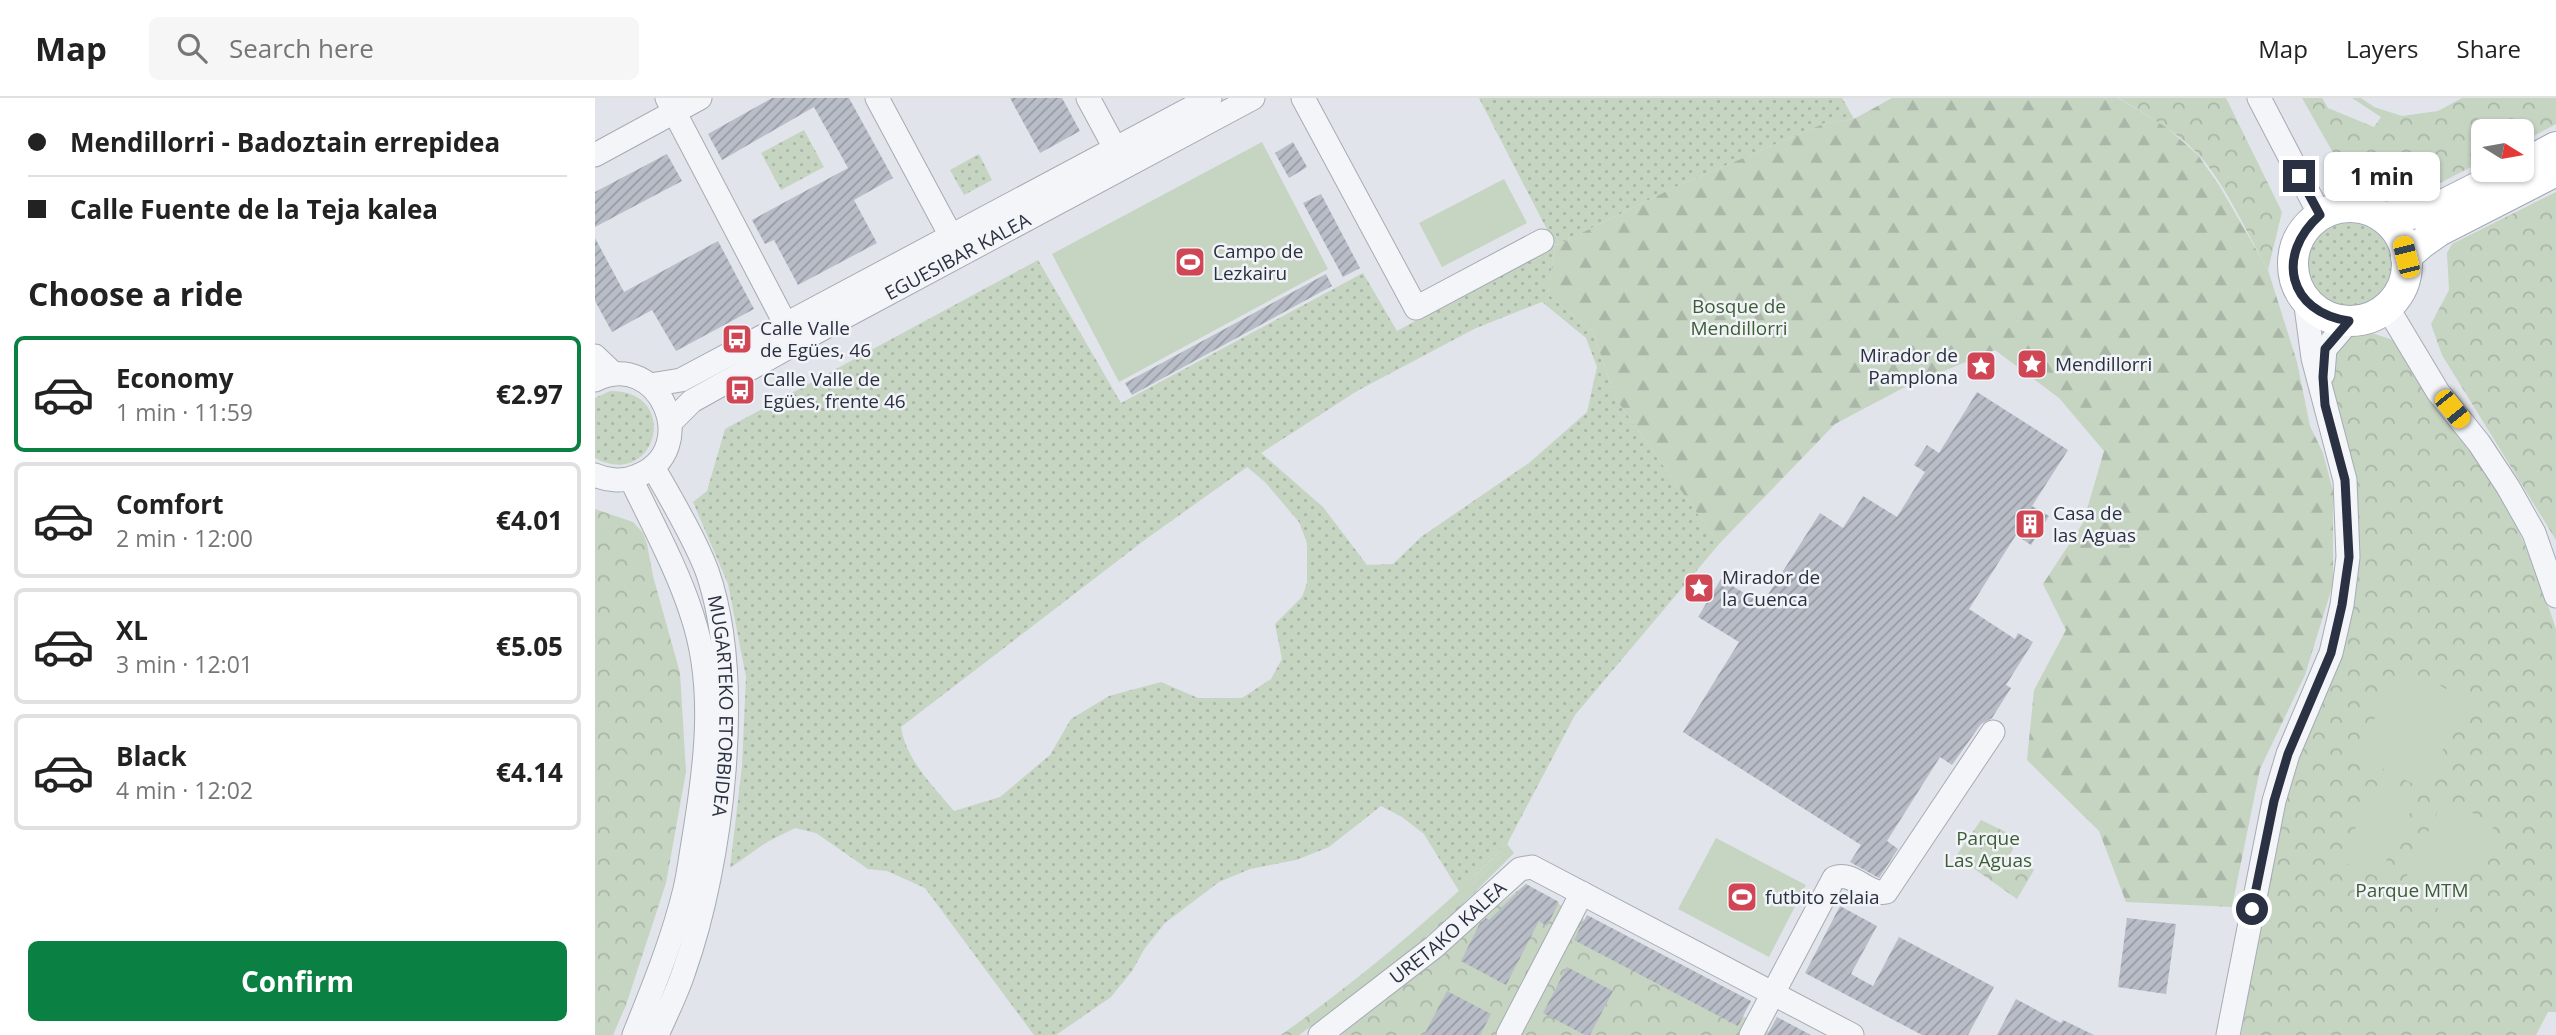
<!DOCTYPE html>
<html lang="en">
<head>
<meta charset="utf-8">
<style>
  :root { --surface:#fff; --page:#f6f6f6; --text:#222; --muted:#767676; --line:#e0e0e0; --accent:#0b8043 }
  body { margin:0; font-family:"Open Sans",sans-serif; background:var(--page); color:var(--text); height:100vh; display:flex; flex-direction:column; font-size:26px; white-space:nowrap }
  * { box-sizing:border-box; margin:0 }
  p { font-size:23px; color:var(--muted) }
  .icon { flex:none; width:38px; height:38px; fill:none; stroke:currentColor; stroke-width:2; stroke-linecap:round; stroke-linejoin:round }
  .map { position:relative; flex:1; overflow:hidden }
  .sheet { display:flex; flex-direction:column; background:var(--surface); width:595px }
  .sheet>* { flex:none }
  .top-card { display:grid; align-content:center; height:154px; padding:0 28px; background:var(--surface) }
  .needle { width:46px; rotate:101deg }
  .controls { position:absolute; left:1876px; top:21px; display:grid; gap:14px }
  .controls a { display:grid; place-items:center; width:63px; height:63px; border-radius:10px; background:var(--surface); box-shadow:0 2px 5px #0004; font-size:35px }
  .end { position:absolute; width:32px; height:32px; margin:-16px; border:9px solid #293142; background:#fff; box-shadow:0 0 0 4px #fff }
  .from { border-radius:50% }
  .bubble { position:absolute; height:49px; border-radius:10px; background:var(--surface); box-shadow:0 2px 5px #0004; font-size:23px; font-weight:700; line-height:49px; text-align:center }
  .car { position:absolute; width:21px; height:42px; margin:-21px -10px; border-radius:9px; box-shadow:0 0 5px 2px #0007; background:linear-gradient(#f5c518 24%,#345 0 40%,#f5c518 0 76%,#345 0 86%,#f5c518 0) }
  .top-card b { display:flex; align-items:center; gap:24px; height:66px; font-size:26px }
  .top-card b+b { border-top:2px solid var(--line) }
  .top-card i { width:18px; height:18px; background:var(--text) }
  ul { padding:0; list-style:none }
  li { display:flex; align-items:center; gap:21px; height:116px; margin:0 14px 10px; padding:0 14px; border:4px solid var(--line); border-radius:10px }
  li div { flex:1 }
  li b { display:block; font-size:26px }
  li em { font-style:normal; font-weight:700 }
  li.current { border-color:var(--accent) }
  li>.icon { width:63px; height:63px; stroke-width:1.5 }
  h2 { padding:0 28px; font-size:32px; line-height:84px }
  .primary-button { display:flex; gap:14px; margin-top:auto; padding:14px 28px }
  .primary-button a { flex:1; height:80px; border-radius:10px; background:var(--accent); color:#fff; font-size:28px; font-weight:700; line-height:80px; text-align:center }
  header { display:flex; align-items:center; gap:42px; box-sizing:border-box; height:98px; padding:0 35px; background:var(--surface); border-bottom:2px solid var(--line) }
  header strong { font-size:33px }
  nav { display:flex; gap:38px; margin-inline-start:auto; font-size:24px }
  .search { width:490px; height:63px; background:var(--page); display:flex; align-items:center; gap:18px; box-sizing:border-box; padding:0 24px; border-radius:10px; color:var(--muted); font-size:26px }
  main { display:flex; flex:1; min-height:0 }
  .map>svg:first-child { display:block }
  .grass { fill:url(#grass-dots); fill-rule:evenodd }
  .forest { fill:url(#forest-firs) }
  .park { fill:url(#park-crowns) }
  .garden { fill:#c6d4c2 }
  .building { fill:url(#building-hatch) }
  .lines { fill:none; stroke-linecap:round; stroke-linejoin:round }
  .minor-casing { stroke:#a6abb4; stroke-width:25 }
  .major-casing { stroke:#a1a8b6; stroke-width:32 }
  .minor { stroke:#f4f5f8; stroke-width:23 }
  .major { stroke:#fff; stroke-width:30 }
  .route { stroke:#293142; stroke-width:9 }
  .labels { text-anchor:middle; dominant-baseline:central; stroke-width:5; stroke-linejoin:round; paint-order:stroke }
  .poi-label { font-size:19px; fill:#293142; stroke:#f1f3f7; text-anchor:start }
  .street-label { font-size:19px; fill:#293142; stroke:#f1f3f7 }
  .park-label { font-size:19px; fill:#3c5e36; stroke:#f1f3f7 }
</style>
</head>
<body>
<header>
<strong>Map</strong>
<div class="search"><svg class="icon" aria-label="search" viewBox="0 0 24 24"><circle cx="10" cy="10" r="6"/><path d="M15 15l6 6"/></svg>Search here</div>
<nav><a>Map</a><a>Layers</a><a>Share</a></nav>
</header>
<main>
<section class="sheet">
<div class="top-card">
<b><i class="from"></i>Mendillorri - Badoztain errepidea</b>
<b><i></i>Calle Fuente de la Teja kalea</b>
</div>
<h2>Choose a ride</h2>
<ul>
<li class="current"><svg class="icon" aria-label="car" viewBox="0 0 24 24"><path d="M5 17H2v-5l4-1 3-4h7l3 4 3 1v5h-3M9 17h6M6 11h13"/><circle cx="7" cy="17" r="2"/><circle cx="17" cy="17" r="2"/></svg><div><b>Economy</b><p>1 min · 11:59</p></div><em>€2.97</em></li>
<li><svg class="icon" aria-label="car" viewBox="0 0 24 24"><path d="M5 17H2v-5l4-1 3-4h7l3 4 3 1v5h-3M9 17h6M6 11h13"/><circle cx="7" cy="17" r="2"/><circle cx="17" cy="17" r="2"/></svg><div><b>Comfort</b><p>2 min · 12:00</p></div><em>€4.01</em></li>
<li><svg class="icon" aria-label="car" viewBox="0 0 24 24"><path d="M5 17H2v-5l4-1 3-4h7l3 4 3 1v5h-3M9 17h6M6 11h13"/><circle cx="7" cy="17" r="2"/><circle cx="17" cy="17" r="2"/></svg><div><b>XL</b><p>3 min · 12:01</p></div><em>€5.05</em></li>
<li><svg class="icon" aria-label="car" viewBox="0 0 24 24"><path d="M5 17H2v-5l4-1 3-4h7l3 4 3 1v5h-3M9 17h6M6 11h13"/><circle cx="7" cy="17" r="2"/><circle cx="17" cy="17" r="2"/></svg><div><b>Black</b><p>4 min · 12:02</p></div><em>€4.14</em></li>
</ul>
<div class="primary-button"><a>Confirm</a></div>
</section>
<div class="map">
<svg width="1961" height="937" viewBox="0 0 1961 937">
  <defs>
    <pattern id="grass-dots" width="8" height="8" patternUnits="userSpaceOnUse" patternTransform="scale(1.75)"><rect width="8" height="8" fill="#c6d4c2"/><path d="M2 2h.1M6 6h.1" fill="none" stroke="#aab6a8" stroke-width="1.8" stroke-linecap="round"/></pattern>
    <pattern id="forest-firs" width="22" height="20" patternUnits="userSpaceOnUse" patternTransform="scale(1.75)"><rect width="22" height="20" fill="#c6d4c2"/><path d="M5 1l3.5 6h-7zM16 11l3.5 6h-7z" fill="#aab6a8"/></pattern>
    <pattern id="park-crowns" width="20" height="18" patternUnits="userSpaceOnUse" patternTransform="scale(1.75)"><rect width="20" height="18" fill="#c6d4c2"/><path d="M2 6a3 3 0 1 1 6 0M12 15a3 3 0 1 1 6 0" fill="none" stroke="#aab6a8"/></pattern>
    <pattern id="building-hatch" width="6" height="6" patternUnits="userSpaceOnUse" patternTransform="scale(1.75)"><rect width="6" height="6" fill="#b8bdc7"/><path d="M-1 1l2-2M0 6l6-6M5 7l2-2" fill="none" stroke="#969aa3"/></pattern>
  </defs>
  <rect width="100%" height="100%" fill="#e1e4ea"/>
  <!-- grass -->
  <path class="grass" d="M884,0h363l12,21 -29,4 -152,65 -118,58 -7,48 45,38 23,67 103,145 -144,171 -68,129 -48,47 -35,-57 -22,-17 -21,-11 -52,41 -33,13 -46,9 -31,13 -54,41 -20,25 -13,23 -21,26 -55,38h-22l-109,-147 -38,-17 -19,-2 -52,-36 -21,-5 -28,14 -37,26 12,-102 4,-89 -18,-93 -35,-82 14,-11 18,-62 313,-169 83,143 242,-130 34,58 158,-86zM947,204l44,36 11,29 -10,45 -58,51 -108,74 -28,27 -26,1 -44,-58 -62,-54 96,-62 119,-63zM652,369l18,15 34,40 8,21v40l-5,14 -27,27 7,35 -11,20 -29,19h-44l-37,-16 -52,14 -38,23 -21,36 -50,42 -46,14c-21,-25 -48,-51 -53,-84l245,-188z
    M209,32l20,37 -43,23 -20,-37z
    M384,56l13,26 -28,15 -14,-25z
    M1713 167a42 42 0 1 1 84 0a42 42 0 1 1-84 0Z
    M15,293c72,-1 47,100 -15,67v-60z"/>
  <!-- forest -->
  <path class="forest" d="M1297,0h226l47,28 33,29 21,30 49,85 29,92 13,64 13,27 10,38v93l-28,91 -45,94 -28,138 -106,-5 -27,-71 -72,-71 7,-70 32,-60 -23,-46 40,-61 21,-72 -45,-53 -64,-48 -90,37 -70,37 -116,120 -103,-145 -23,-67 -45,-38 7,-48 118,-58 152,-65 29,-4z"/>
  <!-- park -->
  <path class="park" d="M1524,0h107l56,114 -14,58c-20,-35 -43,-87 -70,-116 -23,-24 -52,-39 -79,-56z
    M1707,0h20l6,10 46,19 7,-10 -29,-19h9l13,9 28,9 36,-5 24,-13h94v26l-34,18v-11h-39v30l-55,28h-6c-30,-31 -45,-32 -86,-31z
    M1961,94v348l-114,-185 -11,-31 18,-34 -2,-37 5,-9z
    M1771,233l30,10 89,128 28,50 24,53 19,57v383h-8l-12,23h-295l39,-228 73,-218 -25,-204 2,-28 14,-19z
    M0,411l38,13 10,11 4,11 6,32 27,97 6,99 -20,111 -40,122 -13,30h-18z
    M1386,722l37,18 -8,17 24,15 -17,29 -61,-43z
    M912,746l7,9 -63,63 -67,56 -85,63h-18c80,-57 157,-121 226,-191z
    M931,786l248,151h-443z"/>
  <!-- garden -->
  <path class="garden" d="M667,44l66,127 -209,113 -67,-128z
    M909,81l23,44 -85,44 -23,-44z
    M1806,568l67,34 -45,89 -67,-34z
    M1782,688l37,19 -36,72 -39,-17z
    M1849,701l51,25 -45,90 -50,-24z
    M1121,740l90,47 -37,72 -91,-48z"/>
  <!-- building -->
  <path class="building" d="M177,0h77l44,80 -39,22 23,43 -79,42 -24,-45 -9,4 -13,-24 96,-52 -34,-61 -92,53 -14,-26z
    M415,0h52l18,33 -40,22z
    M698,44l14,25 -18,11 -14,-25z
    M72,56l15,27 -87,46v-35z
    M726,96l39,74 -17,9 -40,-74z
    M0,140l29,54 94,-51 36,68 -78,42 -24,-41 -40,22 -17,-31z
    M731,176l6,12 -200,109 -7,-12z
    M1382,294l91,58 -36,56 17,10 -18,29 -15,-10 -47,74 46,30 3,-6 15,9 -27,43 5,3 -19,30 -11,6 -29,41 -12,-8 -53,84 11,8 -19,29 -29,-16 11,-17 -178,-113 56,-90 -41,-25 23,-38 41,25 58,-91 23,15 20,-32 34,21 28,-45 -11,-7 13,-20 12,8z
    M931,786l33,18 -12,24 -8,-5 -33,64 -45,-24 18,-36 7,-7 3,2z
    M1245,808l37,20 -26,48 22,12 26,-49 95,50 -26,48h-46l-117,-62z
    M992,817l164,86 -13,25 -164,-86z
    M1532,820l49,6 -10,70 -48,-7z
    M972,869l46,24 -23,44h-5l-42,-22z
    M852,893l44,23 -11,21h-56z
    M1421,901l45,24 2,-3 31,15h-97z
    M1182,919l34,18h-44z"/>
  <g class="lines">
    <!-- minor casing -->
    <g class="minor-casing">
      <g id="minor">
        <path d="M72,0l119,227"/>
        <path d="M282,0l74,138"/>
        <path d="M493,0l27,50"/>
        <path d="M708,0l113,210 126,-67"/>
        <path d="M1664,0l61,117"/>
        <path d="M0,57l105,-57"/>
        <path d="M1792,209l51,85 41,51 29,44 26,46 22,63"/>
        <path d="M0,258l19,18"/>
        <path d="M1728,276l2,-25 24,-28"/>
        <path d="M0,282c65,-32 108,71 42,96 -13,6 -29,5 -42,-1"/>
        <path d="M55,287l31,-5 529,-282"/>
        <path id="s1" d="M76,324l21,-21 113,-63 448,-240"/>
        <path id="s2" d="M58,369c17,30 42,72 54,104 38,108 15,293 -23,400 -7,22 -18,43 -27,64"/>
        <path d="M36,381c21,44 46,89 61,136 24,71 14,149 2,222 -3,17 -5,35 -9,52 -12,50 -32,99 -51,146"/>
        <path id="s3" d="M725,937l114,-88 86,-78 12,-2 320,168"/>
        <path d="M913,937l74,-142"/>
        <path d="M1156,937l83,-157c20,-8 33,18 52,14l107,-160"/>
        <path d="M1633,937l46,-234 14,-47 43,-101 11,-48 6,-48 -3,-77 -32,-122 -8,-59"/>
      </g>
    </g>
    <!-- major casing -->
    <g class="major-casing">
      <path id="major" d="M1927,67l34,-18
        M1698 166a57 57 0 1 1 114 0a57 57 0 1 1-114 0Z
        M1787,119l47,-5 83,-42
        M1811,159l16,-14 17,-12 117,-60"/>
    </g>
    <!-- minor -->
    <use href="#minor" class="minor"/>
    <!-- major -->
    <use href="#major" class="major"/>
  </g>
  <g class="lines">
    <!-- route -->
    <path class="route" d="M1657,811l22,-108 14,-47 43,-101 11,-48 7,-48 -4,-77 -20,-75 -2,-28 2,-28 24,-28c-61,-9 -74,-66 -29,-106l-21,-39"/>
  </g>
  <!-- icons -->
  <defs>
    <g id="stadium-square" transform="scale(1.575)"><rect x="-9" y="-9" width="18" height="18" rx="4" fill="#d04655" stroke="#f1f3f7"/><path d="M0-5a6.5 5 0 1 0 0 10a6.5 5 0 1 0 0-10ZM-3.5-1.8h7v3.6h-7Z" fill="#fff"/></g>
    <g id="bus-square" transform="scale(1.575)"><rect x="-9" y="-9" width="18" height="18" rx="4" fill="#d04655" stroke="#f1f3f7"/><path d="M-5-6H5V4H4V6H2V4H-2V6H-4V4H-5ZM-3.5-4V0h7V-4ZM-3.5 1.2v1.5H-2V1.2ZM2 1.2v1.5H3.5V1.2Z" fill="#fff"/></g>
    <g id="sight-square" transform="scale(1.575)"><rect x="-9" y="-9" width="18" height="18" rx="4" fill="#d04655" stroke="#f1f3f7"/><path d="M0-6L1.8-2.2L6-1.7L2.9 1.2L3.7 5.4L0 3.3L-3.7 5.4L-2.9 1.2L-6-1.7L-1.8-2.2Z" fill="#fff"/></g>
    <g id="building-square" transform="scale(1.575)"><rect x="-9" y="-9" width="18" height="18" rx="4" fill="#d04655" stroke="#f1f3f7"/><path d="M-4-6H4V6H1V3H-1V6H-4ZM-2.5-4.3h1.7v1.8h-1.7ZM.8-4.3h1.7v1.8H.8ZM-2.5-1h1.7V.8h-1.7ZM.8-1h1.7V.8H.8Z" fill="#fff"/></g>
  </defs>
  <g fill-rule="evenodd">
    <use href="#stadium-square" x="595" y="164"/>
    <use href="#bus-square" x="142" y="241"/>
    <use href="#sight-square" x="1437" y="266"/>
    <use href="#sight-square" x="1386" y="268"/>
    <use href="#bus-square" x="145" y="292"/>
    <use href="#building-square" x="1435" y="426"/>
    <use href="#sight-square" x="1104" y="490"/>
    <use href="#stadium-square" x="1147" y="799"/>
  </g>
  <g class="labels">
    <!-- poi labels -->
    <g class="poi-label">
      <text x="618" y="153">Campo de<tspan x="618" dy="22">Lezkairu</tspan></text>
      <text x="165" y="230">Calle Valle<tspan x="165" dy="22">de Egües, 46</tspan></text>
      <text x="1363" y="257" text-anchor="end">Mirador de<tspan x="1363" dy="22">Pamplona</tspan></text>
      <text x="1460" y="266">Mendillorri</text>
      <text x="168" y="281">Calle Valle de<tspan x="168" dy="22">Egües, frente 46</tspan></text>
      <text x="1458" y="415">Casa de<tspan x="1458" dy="22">las Aguas</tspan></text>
      <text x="1127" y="479">Mirador de<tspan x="1127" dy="22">la Cuenca</tspan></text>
      <text x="1170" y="799">futbito zelaia</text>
    </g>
    <!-- street labels -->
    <g class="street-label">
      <text stroke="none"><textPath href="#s1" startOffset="332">EGUESIBAR KALEA</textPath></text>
      <text stroke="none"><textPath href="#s2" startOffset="254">MUGARTEKO ETORBIDEA</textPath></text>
      <text stroke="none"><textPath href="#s3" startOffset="164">URETAKO KALEA</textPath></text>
    </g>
    <!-- park labels -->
    <g class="park-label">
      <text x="1144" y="208">Bosque de<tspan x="1144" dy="22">Mendillorri</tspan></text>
      <text x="1393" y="740">Parque<tspan x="1393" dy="22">Las Aguas</tspan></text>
      <text x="1817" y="792">Parque MTM</text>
    </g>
  </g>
</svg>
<div class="controls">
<a><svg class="needle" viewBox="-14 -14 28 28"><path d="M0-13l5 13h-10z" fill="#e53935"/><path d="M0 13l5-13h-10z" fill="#767676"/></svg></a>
</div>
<i class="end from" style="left:1657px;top:811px"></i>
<i class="end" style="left:1704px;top:78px"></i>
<div class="bubble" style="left:1729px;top:54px;width:116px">1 min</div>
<i class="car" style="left:1811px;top:159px;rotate:346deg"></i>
<i class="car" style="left:1857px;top:311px;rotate:141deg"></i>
</div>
</main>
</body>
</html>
